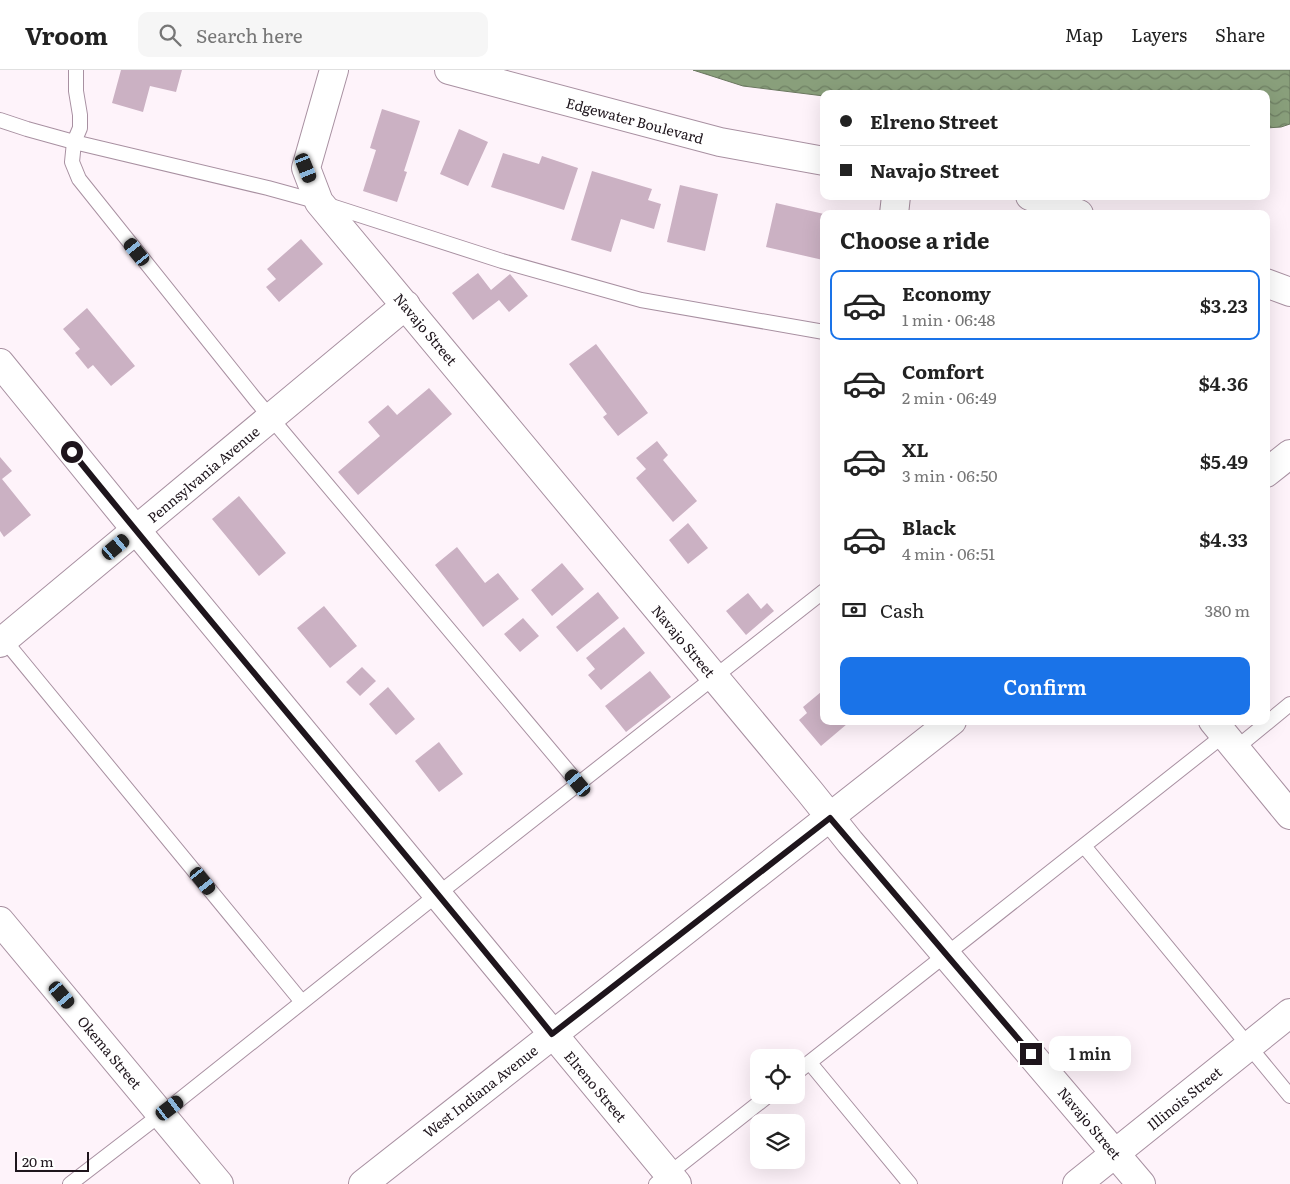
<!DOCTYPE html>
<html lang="en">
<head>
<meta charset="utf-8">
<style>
  :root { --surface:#fff; --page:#f6f6f6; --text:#222; --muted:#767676; --line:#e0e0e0; --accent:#1a73e8 }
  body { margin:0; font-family:Literata,serif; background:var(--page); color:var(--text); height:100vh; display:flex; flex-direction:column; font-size:19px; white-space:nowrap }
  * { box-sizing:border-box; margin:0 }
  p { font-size:16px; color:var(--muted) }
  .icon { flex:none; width:28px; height:28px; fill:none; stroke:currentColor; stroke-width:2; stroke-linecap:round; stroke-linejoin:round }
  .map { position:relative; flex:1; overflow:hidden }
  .details { position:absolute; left:820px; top:140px; width:450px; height:515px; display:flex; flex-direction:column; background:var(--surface); border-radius:10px; box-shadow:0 5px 20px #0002 }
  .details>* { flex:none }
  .banner { position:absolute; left:820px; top:20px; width:450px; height:110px; border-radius:10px; box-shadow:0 5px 20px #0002; display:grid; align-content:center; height:110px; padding:0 20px; background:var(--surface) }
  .tools { position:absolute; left:750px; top:979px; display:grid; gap:10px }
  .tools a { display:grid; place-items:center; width:55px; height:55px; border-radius:10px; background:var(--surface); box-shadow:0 5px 20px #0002; font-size:25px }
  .scale { position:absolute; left:15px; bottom:12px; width:74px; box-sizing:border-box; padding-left:5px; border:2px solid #1e151c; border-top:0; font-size:14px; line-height:18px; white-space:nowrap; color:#1e151c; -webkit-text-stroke:4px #fff; paint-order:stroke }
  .end { position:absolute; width:22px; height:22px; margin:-11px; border:6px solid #1e151c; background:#fff; box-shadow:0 0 0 2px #fff }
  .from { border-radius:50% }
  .bubble { position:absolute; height:35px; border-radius:10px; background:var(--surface); box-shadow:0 5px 20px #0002; font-size:16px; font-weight:600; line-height:35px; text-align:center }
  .car { position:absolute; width:15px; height:30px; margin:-15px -8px; border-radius:6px; box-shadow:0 0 4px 1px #0007; background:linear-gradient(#222 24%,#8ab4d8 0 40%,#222 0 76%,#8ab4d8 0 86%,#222 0) }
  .banner b { display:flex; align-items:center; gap:18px; height:48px; font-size:19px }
  .banner b+b { border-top:1px solid var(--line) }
  .banner i { width:12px; height:12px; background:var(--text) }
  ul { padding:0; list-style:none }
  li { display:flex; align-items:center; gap:15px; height:70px; margin:0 10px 8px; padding:0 10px; border:2px solid transparent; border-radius:10px }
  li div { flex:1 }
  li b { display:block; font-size:19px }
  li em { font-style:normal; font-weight:600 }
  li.on { border-color:var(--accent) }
  li>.icon { width:45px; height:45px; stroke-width:1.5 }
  h2 { padding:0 20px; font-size:22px; line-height:60px }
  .pay { display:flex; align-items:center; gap:12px; height:55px; padding:0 20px; font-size:19px }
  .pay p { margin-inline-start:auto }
  .button { display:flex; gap:10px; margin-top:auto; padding:10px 20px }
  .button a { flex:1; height:58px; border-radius:10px; background:var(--accent); color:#fff; font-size:20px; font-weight:600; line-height:58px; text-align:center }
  header { display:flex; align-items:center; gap:30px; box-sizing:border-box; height:70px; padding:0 25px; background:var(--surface); border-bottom:1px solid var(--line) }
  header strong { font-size:24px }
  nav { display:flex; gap:28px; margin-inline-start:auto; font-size:18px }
  .search { width:350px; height:45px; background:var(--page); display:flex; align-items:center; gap:12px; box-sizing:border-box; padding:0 18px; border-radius:10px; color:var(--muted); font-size:19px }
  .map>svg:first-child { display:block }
  .water { fill:url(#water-waves); stroke:#69765e }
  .building { fill:#cbb1c3 }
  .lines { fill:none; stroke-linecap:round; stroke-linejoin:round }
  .service-casing { stroke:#a890a1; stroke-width:16 }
  .minor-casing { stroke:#a890a1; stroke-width:30 }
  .tertiary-casing { stroke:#a890a1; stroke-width:30 }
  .service { stroke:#fff; stroke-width:14 }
  .minor { stroke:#fff; stroke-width:28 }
  .tertiary { stroke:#fff; stroke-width:28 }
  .route { stroke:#1e151c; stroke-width:6 }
  .labels { text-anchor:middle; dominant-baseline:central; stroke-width:4.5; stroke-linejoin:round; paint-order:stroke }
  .street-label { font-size:14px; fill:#1e151c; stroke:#fff }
</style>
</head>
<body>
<header>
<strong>Vroom</strong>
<div class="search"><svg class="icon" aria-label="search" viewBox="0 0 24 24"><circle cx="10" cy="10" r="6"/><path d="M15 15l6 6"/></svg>Search here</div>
<nav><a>Map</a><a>Layers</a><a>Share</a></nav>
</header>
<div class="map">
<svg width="1290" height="1114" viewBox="0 0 1290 1114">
  <defs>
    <pattern id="water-waves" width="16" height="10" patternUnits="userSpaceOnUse" patternTransform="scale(1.25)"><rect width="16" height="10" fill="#899f7b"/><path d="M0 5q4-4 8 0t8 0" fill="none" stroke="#6f8064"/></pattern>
  </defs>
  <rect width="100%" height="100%" fill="#fef3fa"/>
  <!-- water -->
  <path class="water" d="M693,0h597v54l-9,3 -15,1v-34h-442v2l-81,-10z"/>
  <!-- building -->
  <path class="building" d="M121,0h61l-6,22 -26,-6 -7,26 -31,-9z
    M382,39l38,12 -16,50 3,1 -10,30 -34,-11 13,-41 -6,-2z
    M459,59l29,13 -20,44 -28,-12z
    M503,83l36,11 3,-8 36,12 -14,42 -73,-23z
    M592,101l60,18 -4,11 13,4 -7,25 -33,-10 -10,33 -40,-12z
    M680,115l38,9 -13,57 -38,-9z
    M776,133l48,11 -1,46 -57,-13z
    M301,169l22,25 -44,38 -13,-15 10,-8 -9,-10z
    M478,203l13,17 19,-16 18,22 -19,16 -10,-12 -26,20 -21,-27z
    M87,238l48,58 -24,20 -18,-21 -5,4 -13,-16 5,-4 -17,-20z
    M596,274l52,69 -30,23 -15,-19 4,-3 -38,-50z
    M429,318l23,26 -94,81 -20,-23 42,-36 -12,-14 20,-17 9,10z
    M657,371l11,14 -5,5 34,41 -24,21 -37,-44 10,-9 -10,-11z
    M0,387l12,14 -10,8 29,36 -27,22 -4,-6z
    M239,426l47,57 -27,23 -47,-57z
    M688,453l20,25 -20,16 -19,-24z
    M457,477l28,36 13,-10 21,26 -36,28 -48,-62z
    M562,493l22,26 -32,27 -21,-26z
    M598,522l21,26 -42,34 -21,-25z
    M748,523l13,16 6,-6 7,8 -28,24 -20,-24z
    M324,536l33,40 -27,22 -33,-40z
    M523,548l16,18 -19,16 -16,-18z
    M624,557l21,26 -44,37 -13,-15 7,-6 -9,-11z
    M362,597l14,14 -16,15 -14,-14z
    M650,601l21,26 -45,35 -21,-26z
    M388,617l27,32 -19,16 -27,-31z
    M821,622l3,4v25h21l2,3 -26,22 -22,-26 8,-7 -4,-6z
    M439,672l24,32 -24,18 -24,-31z"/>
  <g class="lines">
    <!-- service casing -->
    <g class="service-casing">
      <path id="service" d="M76,0v21l4,24v13l-6,14 -2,20 7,17 176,220 323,384
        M0,50l27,9 47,13 194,46 51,14 183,59 139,39 183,32
        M1,566l301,366
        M1235,679l55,-45
        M1084,776l206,250
        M810,993l100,121
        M796,1003l428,-338
        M70,1114l108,-83 260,-207 386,-303
        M656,1114l113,-89"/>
    </g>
    <!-- minor casing -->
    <g class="minor-casing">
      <path id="minor" d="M334,0l-28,98 13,34 491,590 40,50 291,342
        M449,0l271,72 104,19
        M1030,126l49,18
        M894,144l2,-18
        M1266,213l24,9
        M0,293l136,167 541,654
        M0,573l406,-338
        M1213,651l77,94
        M0,851l219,263
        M1077,1114l213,-171"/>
    </g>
    <!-- tertiary casing -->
    <g class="tertiary-casing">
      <path id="tertiary" d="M1266,403l24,-19
        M363,1114l589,-463"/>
    </g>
    <!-- service -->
    <use href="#service" class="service"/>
    <!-- minor -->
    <use href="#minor" class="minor"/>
    <!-- tertiary -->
    <use href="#tertiary" class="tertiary"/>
  </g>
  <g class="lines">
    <!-- route -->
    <path class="route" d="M72,382c158,195 322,386 480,582l278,-216 201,236"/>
  </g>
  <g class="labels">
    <!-- street labels -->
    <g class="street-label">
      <text transform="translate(635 50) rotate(15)">Edgewater Boulevard</text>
      <text transform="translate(426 259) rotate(50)">Navajo Street</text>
      <text transform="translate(203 404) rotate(-40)">Pennsylvania Avenue</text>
      <text transform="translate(684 571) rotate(50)">Navajo Street</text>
      <text transform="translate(110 982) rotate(50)">Okema Street</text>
      <text transform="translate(596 1016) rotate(50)">Elreno Street</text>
      <text transform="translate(480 1021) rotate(-38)">West Indiana Avenue</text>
      <text transform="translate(1184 1028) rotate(-39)">Illinois Street</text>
      <text transform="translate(1090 1053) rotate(50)">Navajo Street</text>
    </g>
  </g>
</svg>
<div class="tools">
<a><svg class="icon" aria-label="locate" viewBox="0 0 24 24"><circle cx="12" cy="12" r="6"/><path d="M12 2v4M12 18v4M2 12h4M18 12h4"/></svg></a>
<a><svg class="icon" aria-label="layers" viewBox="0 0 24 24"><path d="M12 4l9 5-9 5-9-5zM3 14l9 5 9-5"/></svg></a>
</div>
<div class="scale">20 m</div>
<i class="end from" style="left:72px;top:382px"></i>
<i class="end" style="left:1031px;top:984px"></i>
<div class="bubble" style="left:1049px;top:966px;width:82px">1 min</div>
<i class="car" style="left:306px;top:98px;rotate:158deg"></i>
<i class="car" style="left:137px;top:182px;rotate:321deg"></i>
<i class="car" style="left:116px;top:477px;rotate:50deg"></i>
<i class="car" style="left:578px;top:713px;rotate:320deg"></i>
<i class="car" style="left:203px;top:811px;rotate:141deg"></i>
<i class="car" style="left:62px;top:925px;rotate:140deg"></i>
<i class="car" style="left:170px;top:1038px;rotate:53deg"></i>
<div class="banner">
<b><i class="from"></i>Elreno Street</b>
<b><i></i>Navajo Street</b>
</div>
<section class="details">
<h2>Choose a ride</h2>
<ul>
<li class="on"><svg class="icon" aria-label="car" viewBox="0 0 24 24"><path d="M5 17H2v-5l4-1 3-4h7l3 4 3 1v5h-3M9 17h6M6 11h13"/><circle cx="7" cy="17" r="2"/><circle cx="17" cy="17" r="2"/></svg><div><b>Economy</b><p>1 min · 06:48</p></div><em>$3.23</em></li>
<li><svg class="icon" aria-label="car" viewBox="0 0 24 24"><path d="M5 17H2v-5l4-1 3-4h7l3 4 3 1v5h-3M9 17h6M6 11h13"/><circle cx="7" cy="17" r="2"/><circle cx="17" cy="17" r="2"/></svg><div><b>Comfort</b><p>2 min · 06:49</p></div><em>$4.36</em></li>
<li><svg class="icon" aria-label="car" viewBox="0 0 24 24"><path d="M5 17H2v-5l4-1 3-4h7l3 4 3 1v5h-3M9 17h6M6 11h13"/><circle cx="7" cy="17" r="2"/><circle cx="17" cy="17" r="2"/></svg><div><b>XL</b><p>3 min · 06:50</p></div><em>$5.49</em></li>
<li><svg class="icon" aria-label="car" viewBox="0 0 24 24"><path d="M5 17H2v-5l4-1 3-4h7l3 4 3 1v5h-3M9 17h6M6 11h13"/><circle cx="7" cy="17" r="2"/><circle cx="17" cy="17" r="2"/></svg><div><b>Black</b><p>4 min · 06:51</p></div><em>$4.33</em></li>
</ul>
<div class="pay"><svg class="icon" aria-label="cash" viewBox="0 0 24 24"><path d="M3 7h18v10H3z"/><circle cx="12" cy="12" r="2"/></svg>Cash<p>380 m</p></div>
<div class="button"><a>Confirm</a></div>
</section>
</div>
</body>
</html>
